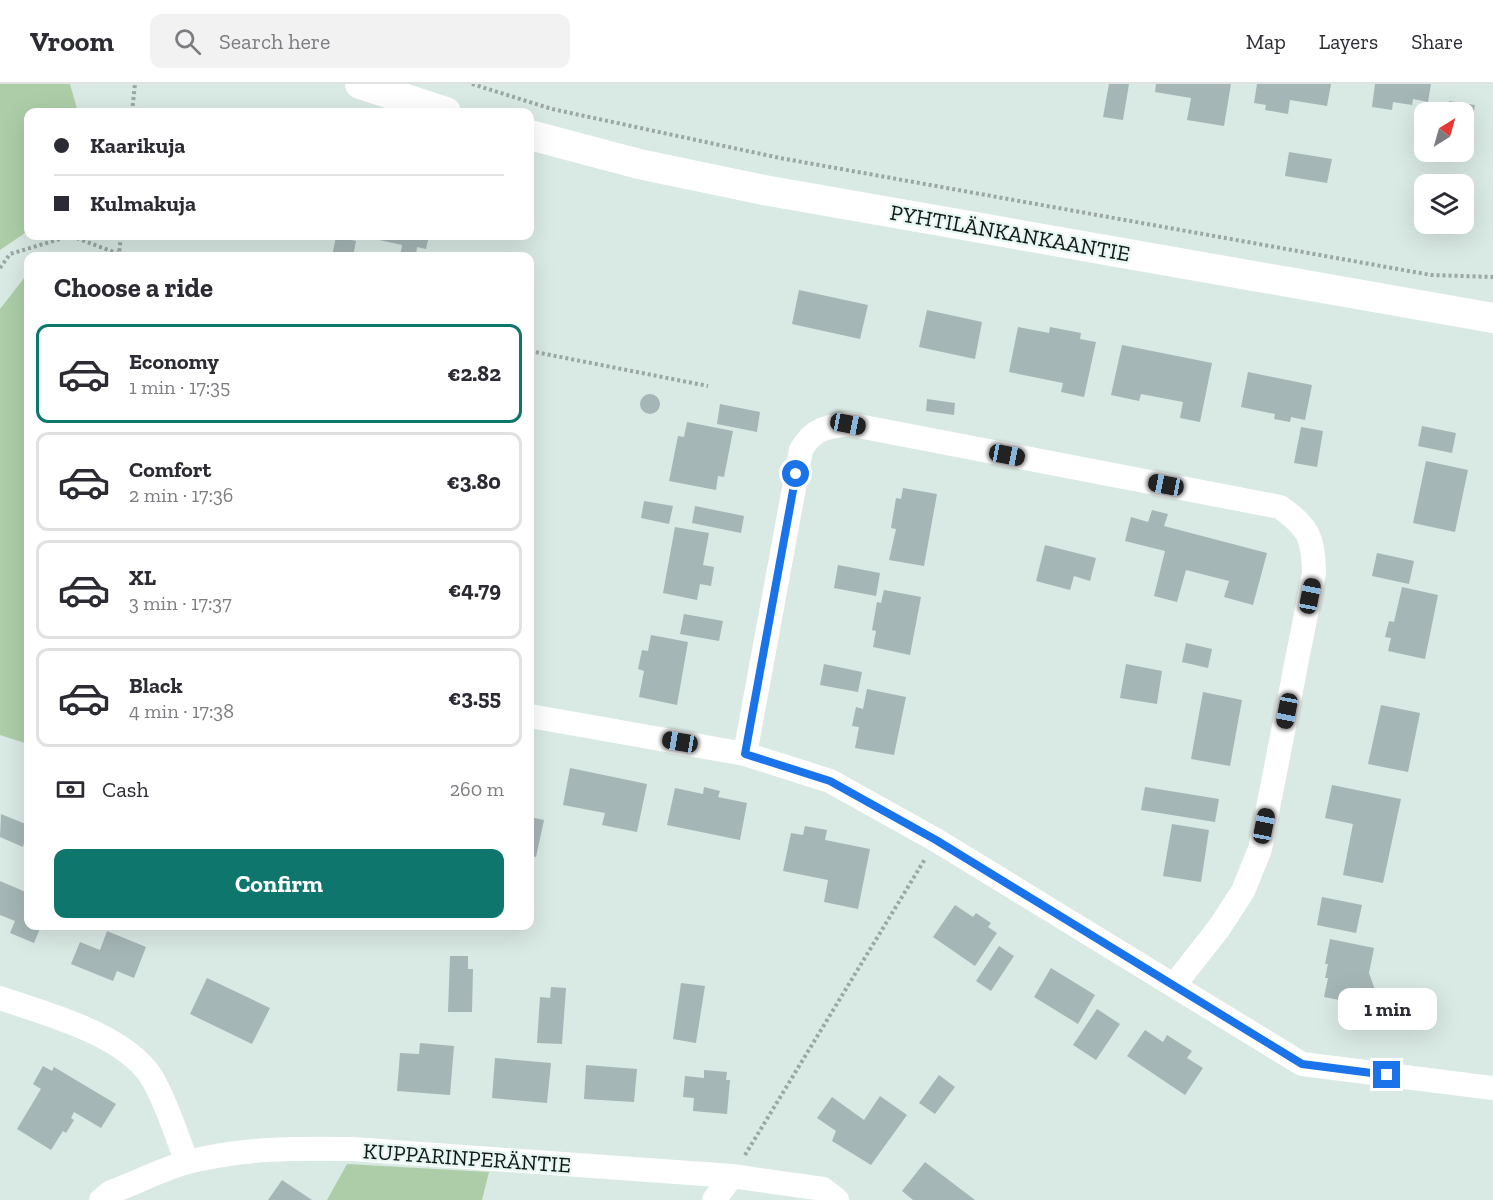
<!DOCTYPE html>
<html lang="en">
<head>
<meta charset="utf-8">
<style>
  :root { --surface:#fff; --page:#f2f2f3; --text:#2b2b33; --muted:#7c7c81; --line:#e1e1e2; --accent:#0f766e }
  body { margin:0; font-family:"Zilla Slab",serif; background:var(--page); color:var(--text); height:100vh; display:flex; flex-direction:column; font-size:22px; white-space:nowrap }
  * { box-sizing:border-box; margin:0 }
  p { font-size:20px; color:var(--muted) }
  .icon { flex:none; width:33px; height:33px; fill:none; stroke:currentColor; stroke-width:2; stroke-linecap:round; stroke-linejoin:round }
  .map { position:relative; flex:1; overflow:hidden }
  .sheet { position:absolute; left:24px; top:168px; width:510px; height:678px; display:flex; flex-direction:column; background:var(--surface); border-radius:12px; box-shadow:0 6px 24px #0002 }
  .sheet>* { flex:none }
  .top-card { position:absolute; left:24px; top:24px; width:510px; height:132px; border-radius:12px; box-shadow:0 6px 24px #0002; display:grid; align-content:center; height:132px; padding:0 30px; background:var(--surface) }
  .needle { width:39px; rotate:37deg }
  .fabs { position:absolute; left:1414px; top:18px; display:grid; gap:12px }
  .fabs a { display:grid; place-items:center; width:60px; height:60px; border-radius:12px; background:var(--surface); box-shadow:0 6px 24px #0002; font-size:30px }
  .end { position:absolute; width:27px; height:27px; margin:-14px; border:8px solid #1a73e8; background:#fff; box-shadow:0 0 0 3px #fff }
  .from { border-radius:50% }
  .bubble { position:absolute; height:42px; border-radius:12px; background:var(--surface); box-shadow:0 6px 24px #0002; font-size:20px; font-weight:700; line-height:42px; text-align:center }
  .car { position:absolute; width:18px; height:36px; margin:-18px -9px; border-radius:8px; box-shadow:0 0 4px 2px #0007; background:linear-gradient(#222 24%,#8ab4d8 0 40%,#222 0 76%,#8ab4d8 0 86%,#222 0) }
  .top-card b { display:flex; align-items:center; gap:21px; height:57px; font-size:22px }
  .top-card b+b { border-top:2px solid var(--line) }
  .top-card i { width:15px; height:15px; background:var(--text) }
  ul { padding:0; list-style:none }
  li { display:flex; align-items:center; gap:18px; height:99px; margin:0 12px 9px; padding:0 18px; border:3px solid var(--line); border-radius:12px }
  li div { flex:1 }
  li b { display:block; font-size:22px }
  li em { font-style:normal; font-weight:700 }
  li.on { border-color:var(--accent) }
  li>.icon { width:54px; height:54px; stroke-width:1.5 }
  h2 { padding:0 30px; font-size:27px; line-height:72px }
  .pay { display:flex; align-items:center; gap:15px; height:66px; padding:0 30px; font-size:22px }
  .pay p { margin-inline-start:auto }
  .button { display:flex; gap:12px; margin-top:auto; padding:12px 30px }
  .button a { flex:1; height:69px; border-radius:12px; background:var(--accent); color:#fff; font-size:24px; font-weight:700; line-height:69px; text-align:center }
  header { display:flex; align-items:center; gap:36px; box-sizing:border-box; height:84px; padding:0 30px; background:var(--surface); border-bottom:2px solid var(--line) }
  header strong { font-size:28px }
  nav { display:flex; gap:33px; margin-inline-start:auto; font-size:21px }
  .search { width:420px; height:54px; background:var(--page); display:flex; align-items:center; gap:15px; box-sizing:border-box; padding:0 21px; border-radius:12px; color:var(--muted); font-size:22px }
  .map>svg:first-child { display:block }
  .green { fill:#adcda8 }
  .building { fill:#a5b6b6 }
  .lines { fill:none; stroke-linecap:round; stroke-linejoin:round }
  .path { stroke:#9aa7a3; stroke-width:4; stroke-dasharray:3 3; stroke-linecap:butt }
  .minor { stroke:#fff; stroke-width:24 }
  .tertiary { stroke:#fff; stroke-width:30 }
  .route { stroke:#1a73e8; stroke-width:8 }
  .labels { text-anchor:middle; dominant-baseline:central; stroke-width:4.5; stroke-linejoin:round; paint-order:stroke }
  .street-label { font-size:22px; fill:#121816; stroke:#e6f6f2 }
</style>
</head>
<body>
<header>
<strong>Vroom</strong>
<div class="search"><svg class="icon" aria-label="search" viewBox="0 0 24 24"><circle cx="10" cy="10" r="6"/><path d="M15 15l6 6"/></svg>Search here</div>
<nav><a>Map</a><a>Layers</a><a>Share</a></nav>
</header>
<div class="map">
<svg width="1493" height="1116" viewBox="0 0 1493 1116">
  <rect width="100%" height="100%" fill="#d9e9e4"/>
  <!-- green -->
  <path class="green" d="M0,0h70l8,28h-50v119l-28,19z
    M28,189v471l-28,-9v-426z
    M347,1080l142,8 -7,28h-155z"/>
  <!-- building -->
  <path class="building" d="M1109,0h20l-6,36 -20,-3z
    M1156,0h75l-7,42 -37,-6 4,-22 -36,-6z
    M1257,0h74l-4,22 -37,-6 -2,14 -23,-4 1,-5 -12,-2z
    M1375,0h56l-3,18 -15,-3 -1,6 -19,-3 -1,8 -20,-3z
    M1449,17l26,4 -7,41 -4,-1v-33h-17z
    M1289,68l43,7 -5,24 -42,-7z
    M361,152h68l-3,13 -9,-2 -1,8 -15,-3 1,-7z
    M336,153l20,4 -3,15h-21z
    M799,206l69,15 -8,34 -68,-15z
    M927,226l55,12 -7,37 -56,-12z
    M1018,243l31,6 1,-6 31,6 -1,6 16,3 -12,55 -23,-5 2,-9 -54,-11z
    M1122,261l90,18 -12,59 -20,-4 3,-16 -42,-8 -2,7 -28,-6z
    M1248,288l64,13 -7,35 -14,-3 -1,5 -16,-3 1,-5 -34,-7z
    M640 320a10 10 0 1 1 20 0a10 10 0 1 1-20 0Z
    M927,315l28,4 -1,12 -28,-4z
    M720,320l40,8 -3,20 -40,-8z
    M687,338l46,9 -9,46 -6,-1 -2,14 -47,-9 9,-45 6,1z
    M1422,342l34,7 -4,20 -34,-7z
    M1301,343l22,4 -6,36 -23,-4z
    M1426,377l42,9 -13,62 -42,-9z
    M903,404l34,6 -13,72 -35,-6 7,-31 -5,-1 5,-30 5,1z
    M644,417l29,5 -4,18 -28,-6z
    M695,422l49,10 -3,17 -49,-10z
    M1152,426l16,4 -4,12 103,27 -14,52 -29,-8 5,-16 -43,-11 -9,32 -23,-6 11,-45 -40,-10 6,-24 17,5z
    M675,443l34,6 -6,32 11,2 -3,19 -11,-2 -3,16 -34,-7z
    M1045,461l51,13 -6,23 -16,-5 -4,14 -34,-9z
    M1377,469l37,8 -5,23 -37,-8z
    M838,481l42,8 -4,23 -42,-8z
    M1402,503l36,8 -13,64 -37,-8 3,-13 -6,-1 4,-16 5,1z
    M884,506l37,7 -11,58 -37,-8 3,-16 -4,-1 5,-28 4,1z
    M684,530l39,7 -4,20 -39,-7z
    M651,551l37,7 -11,63 -38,-8 5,-26 -6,-2 4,-19 6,1z
    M1186,559l26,6 -4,19 -26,-6z
    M824,580l38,8 -4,20 -38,-7z
    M1126,580l36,7 -5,33 -37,-6z
    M867,605l39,8 -12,58 -39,-7 4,-21 -7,-1 4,-19 7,2z
    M1203,608l39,8 -12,66 -39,-7z
    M1381,621l39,8 -12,59 -40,-8z
    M570,684l77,16 -10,48 -35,-7 3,-12 -42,-8z
    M1332,701l69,14 -18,84 -40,-8 10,-51 -28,-6z
    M704,703l16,4 -2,6 29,6 -7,37 -73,-15 8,-37 28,6z
    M1145,703l74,12 -4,23 -74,-12z
    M1,730l27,11 -5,22 -23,-10z
    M530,733l14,3 -8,37 -6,-2z
    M1172,740l37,6 -8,52 -38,-6z
    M805,742l22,4 -2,10 45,9 -12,60 -34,-7 4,-22 -45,-9 8,-38 12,2z
    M0,797l28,12v33h13l-7,17 -24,-10 5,-12 -15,-6z
    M1322,813l40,8 -6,28 -39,-8z
    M955,821l18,12 3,-4 15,10 -3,4 9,6 -22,33 -42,-29z
    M107,847l39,16 -12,31 -17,-7 -4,10 -42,-17 9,-22 20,8z
    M1330,855l44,9 -5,25 5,14 -4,19 -46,-9 4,-19h-3l3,-14h-3z
    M999,862l15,10 -23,35 -15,-10z
    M450,872h18v13h5l-1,43h-24z
    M1051,884l44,27 -17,29 -44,-27z
    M207,894l63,30 -18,36 -62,-30z
    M681,899l24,3 -9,57 -23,-4z
    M551,903l15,1 -4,56 -25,-1 3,-46 10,1z
    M1097,925l23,15 -24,36 -23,-15z
    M1145,946l18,12 4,-7 25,16 -5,7 16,10 -18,27 -58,-39z
    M420,959l34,3 -4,49 -53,-4 3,-38 19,1z
    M495,974l56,5 -4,40 -55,-5z
    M586,981l51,4 -3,33 -50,-3z
    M43,982l9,5 2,-4 62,37 -15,24 -27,-16 -3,6 3,2 -8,13 -3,-2 -12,19 -34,-21 24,-40 -8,-5z
    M704,986l23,2 -1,8h4l-3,34 -34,-3 1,-13 -11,-1 2,-21 19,2z
    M939,991l16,12 -20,27 -16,-11z
    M880,1012l27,19 -36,50 -39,-24 4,-10 -19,-13 15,-21 32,23z
    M925,1078l50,38h-62l-11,-9z
    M282,1096l30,20h-44z"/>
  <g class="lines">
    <!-- path -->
    <path class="path" d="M472,0l80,25 228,49 651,117 62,2
      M132,28l3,-28
      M71,152l48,18 2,-18
      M0,184l10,-14 60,-18
      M530,267l178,35
      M745,1071l180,-296"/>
    <!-- minor -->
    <path class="minor" d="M530,632l215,38 85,27 106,59 366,224 191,24
      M745,670l56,-304c12,-21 24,-23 47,-26l432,83c29,21 33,30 34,66l-54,276 -17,42 -24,37 -44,56
      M0,914c46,16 125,36 152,80 15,25 24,57 35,84
      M101,1116l10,-8c25,-9 51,-23 77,-30 54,-14 109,-14 165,-13l379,27 91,13 14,11
      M714,1116l18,-24"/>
    <!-- tertiary -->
    <path class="tertiary" d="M360,0l86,28
      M530,51l109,29 125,26 729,128"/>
  </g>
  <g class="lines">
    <!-- route -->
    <path class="route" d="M796,390l-51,280 85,27 106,59 366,224 85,11"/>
  </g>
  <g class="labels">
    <!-- street labels -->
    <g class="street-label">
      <text transform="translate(1010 149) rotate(10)">PYHTILÄNKANKAANTIE</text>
      <text transform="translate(467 1074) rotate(4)">KUPPARINPERÄNTIE</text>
    </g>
  </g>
</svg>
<div class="fabs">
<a><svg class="needle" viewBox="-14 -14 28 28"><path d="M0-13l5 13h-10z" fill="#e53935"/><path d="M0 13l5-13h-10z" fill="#7c7c81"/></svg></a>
<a><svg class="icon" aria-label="layers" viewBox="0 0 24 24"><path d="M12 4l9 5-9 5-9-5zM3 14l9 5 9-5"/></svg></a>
</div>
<i class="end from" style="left:796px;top:390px"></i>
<i class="end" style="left:1387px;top:991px"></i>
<div class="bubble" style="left:1338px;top:904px;width:99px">1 min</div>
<i class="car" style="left:848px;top:340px;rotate:101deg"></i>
<i class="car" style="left:1007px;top:371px;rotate:101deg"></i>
<i class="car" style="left:1166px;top:401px;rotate:281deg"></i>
<i class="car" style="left:1310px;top:512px;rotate:11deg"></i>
<i class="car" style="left:1287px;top:627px;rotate:191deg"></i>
<i class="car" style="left:680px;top:658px;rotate:280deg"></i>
<i class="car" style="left:1264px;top:742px;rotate:11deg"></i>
<div class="top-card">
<b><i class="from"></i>Kaarikuja</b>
<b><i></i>Kulmakuja</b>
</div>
<section class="sheet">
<h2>Choose a ride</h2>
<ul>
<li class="on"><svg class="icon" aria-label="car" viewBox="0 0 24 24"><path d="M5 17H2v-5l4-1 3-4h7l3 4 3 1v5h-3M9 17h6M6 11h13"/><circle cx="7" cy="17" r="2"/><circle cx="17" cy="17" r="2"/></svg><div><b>Economy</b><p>1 min · 17:35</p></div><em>€2.82</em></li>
<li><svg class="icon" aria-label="car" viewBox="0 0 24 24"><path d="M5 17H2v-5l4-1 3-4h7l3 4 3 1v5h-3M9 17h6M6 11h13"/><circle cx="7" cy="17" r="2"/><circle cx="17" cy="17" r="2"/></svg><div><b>Comfort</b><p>2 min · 17:36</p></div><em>€3.80</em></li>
<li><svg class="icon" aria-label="car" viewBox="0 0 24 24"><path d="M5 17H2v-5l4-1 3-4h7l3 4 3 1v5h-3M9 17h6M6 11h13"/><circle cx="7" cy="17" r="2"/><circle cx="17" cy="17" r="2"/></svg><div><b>XL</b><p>3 min · 17:37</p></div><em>€4.79</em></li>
<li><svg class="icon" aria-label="car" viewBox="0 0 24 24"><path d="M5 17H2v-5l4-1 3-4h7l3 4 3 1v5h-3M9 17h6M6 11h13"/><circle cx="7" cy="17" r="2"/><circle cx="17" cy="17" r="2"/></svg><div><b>Black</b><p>4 min · 17:38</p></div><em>€3.55</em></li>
</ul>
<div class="pay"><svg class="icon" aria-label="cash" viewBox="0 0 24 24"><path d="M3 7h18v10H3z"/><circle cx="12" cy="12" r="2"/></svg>Cash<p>260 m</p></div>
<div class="button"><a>Confirm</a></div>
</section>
</div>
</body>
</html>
